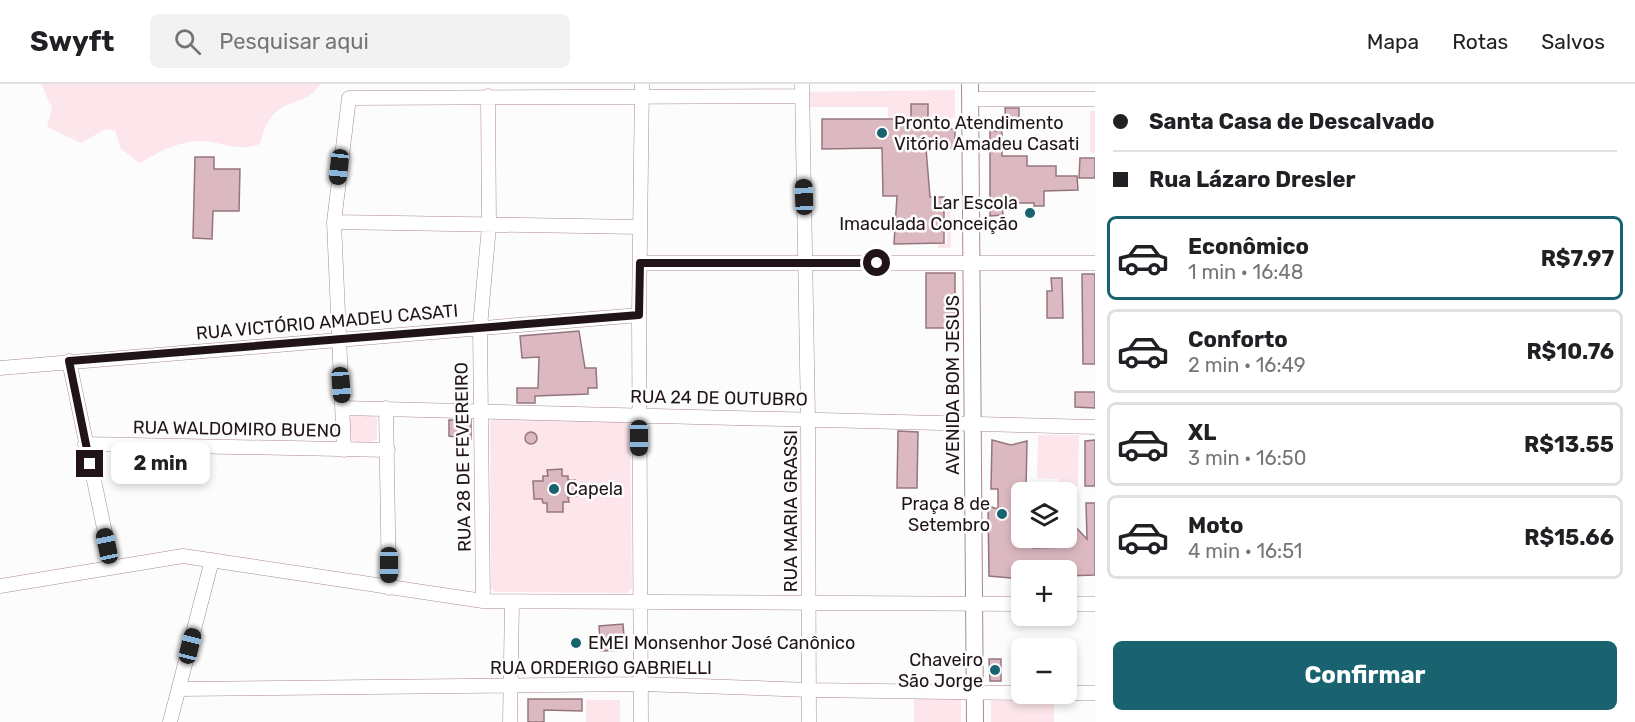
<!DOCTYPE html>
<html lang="pt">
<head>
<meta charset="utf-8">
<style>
  :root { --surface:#fff; --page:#f2f2f2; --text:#202124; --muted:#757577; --line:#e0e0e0; --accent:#196370 }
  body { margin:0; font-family:Rubik,sans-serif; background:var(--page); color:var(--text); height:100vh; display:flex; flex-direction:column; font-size:22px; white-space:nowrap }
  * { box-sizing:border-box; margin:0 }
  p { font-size:20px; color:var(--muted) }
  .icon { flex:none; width:33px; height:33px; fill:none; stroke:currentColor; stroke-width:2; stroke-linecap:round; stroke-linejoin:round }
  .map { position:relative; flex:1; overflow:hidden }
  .details { display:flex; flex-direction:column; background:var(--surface); width:540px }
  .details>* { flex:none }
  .top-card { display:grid; align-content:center; height:132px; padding:0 18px; background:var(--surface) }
  .buttons { position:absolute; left:1011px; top:398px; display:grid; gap:12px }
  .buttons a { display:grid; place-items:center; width:66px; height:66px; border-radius:9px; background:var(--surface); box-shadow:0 3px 9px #0003; font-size:30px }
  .end { position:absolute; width:27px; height:27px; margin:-14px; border:8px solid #201417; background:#fff; box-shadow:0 0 0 3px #fff }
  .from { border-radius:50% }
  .bubble { position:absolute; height:42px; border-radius:9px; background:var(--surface); box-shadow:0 3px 9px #0003; font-size:20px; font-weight:700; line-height:42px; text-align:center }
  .car { position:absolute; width:18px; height:36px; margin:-18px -9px; border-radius:8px; box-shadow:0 0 4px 2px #0007; background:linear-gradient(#222 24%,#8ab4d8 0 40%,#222 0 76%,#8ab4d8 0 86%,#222 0) }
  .top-card b { display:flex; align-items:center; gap:21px; height:57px; font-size:22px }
  .top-card b+b { border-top:2px solid var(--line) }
  .top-card i { width:15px; height:15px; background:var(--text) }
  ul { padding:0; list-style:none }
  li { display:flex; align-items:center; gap:18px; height:84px; margin:0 12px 9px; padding:0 6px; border:3px solid var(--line); border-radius:9px }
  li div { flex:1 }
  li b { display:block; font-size:22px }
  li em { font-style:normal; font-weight:700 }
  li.current { border-color:var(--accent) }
  li>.icon { width:54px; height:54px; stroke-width:1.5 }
  .button { display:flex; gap:12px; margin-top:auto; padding:12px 18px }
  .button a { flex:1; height:69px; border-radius:9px; background:var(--accent); color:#fff; font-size:24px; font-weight:700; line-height:69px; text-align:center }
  header { display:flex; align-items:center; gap:36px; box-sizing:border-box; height:84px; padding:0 30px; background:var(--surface); border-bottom:2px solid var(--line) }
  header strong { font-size:28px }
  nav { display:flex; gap:33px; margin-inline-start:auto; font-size:21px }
  .search { width:420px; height:54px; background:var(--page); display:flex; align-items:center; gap:15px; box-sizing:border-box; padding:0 21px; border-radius:9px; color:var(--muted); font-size:22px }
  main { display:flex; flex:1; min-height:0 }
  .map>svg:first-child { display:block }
  .green { fill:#fde6eb }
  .building { fill:#dcb9c1; stroke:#95757d; stroke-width:1.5 }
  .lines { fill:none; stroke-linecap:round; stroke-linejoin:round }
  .minor-casing { stroke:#aa8a91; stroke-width:15 }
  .tertiary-casing { stroke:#aa8a91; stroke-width:18 }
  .minor { stroke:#fff; stroke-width:14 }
  .tertiary { stroke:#fff; stroke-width:16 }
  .route { stroke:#201417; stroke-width:8 }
  .poi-dot { fill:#196370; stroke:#fcfcfc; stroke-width:2 }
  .labels { text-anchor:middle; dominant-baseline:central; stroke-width:5; stroke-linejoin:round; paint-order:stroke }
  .poi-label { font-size:18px; fill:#201417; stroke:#fcfcfc; text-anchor:start }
  .street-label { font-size:18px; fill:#201417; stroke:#fcfcfc }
</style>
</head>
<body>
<header>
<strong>Swyft</strong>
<div class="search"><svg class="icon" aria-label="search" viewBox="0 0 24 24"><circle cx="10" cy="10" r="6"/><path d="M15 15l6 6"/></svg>Pesquisar aqui</div>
<nav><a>Mapa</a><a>Rotas</a><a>Salvos</a></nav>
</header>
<main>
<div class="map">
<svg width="1095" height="638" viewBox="0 0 1095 638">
  <rect width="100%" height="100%" fill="#fcfcfc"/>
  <!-- green -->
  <path class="green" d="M41,0h279c-18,29 -47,6 -60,60 -25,9 -37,-3 -60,-3 -24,1 -40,10 -60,22l-19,-14 -6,-18 -9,-2 -25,14 -34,-16 5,-19z
    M955,6v28h-67v-11h-78v-15z
    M1090,27h5v42l-5,-1z
    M946,113h4l1,51h-13v-4h9z
    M352,332h21l4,3v20c-6,4 -20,5 -27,0l-1,-19z
    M494,335l131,2 5,4 2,163 -5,5 -132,-1 -4,-4 -1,-167z
    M1038,351h41l-1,51 -19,-1v-6l-22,-1z
    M914,614h47v24h-47z
    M586,616h34v22h-34z
    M991,617h63v21h-63z"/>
  <!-- building -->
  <path class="building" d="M911,20h17v15h14v10h13v19h-29l4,49h14v46l-50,1 3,-48h-14l-1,-48 -60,1v-30h89z
    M1005,24h14v20l-13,1z
    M990,47h12v25h25v10h29v10h21l1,14 -34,1v15h-10v-3h-32l1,12 -13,1z
    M195,73h19v12h26l-1,42h-26l-1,28 -19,-1z
    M1080,74h15v20h-16z
    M926,189h29v55h-29z
    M1082,190h13v90h-12z
    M1051,194h11l1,40h-16v-27h5z
    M579,247l6,37h11l1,20h-9v6l-53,2v7h-18v-15h21l1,-31 -17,1 -2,-22z
    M1075,308h20v16l-20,-1z
    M449,336h22v19l-22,-3z
    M898,347l20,1 -1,56h-20z
    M525 354a6 6 0 1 1 12 0a6 6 0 1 1-12 0Z
    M992,356l19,5 16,-4 -1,48h-4v48h10l1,11 32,-1 -9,-10h10v-20l21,22 -1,-36h9v72l-29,1v-6h-44v6l-11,2 -22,-2 -1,-70 10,3v-20h-7z
    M1095,356v46h-10v-45z
    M562,385v7h6v4h7l1,16 -8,1 1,5h-6v10h-16v-9h-4l-1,-4h-8l-1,-18h10v-5h5l-1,-6z
    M623,540l2,26 -24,1 -2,-25z
    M989,575h12v22h-11z
    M528,615h54v12l-38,-1v12h-16z"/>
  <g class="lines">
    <!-- minor casing -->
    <g class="minor-casing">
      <path id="minor" d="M802,0l6,334 1,304
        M970,15h125
        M334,138l306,5
        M640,179h455
        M69,277l43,205
        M0,284l639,-53
        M343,324l752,19
        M386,324l3,180
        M85,360l303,6
        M344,366l-10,-228 15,-124 453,-2
        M0,502l183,-30 300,45 539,3
        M483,517l-3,-274 9,-101 -1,-130
        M1066,520h29
        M179,605l462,-5 169,6 212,3
        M1065,609h30
        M170,638l42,-162
        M510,638l2,-120
        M641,638l-2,-407 3,-231"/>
    </g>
    <!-- tertiary casing -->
    <g class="tertiary-casing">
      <path id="tertiary" d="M970,0l5,638"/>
    </g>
    <!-- minor -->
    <use href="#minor" class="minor"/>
    <!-- tertiary -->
    <use href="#tertiary" class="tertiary"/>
  </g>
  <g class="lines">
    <!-- route -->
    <path class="route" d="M90,380l-21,-103 570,-46 1,-52h237"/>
  </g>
  <!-- markers -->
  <g class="poi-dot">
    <circle cx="882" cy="49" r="6"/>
    <circle cx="1030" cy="129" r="6"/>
    <circle cx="554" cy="405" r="6"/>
    <circle cx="1002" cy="430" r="6"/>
    <circle cx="576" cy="559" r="6"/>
    <circle cx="995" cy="586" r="6"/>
  </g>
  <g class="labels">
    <!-- poi labels -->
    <g class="poi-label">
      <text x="894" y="39">Pronto Atendimento<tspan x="894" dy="21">Vitório Amadeu Casati</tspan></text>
      <text x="1018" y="119" text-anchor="end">Lar Escola<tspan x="1018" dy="21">Imaculada Conceição</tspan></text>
      <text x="566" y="405">Capela</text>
      <text x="990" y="420" text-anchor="end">Praça 8 de<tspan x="990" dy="21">Setembro</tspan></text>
      <text x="588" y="559">EMEI Monsenhor José Canônico</text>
      <text x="983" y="576" text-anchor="end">Chaveiro<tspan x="983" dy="21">São Jorge</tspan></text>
    </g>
    <!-- street labels -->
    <g class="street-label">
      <text transform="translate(327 238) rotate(-5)">RUA VICTÓRIO AMADEU CASATI</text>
      <text transform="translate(953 301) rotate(-90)">AVENIDA BOM JESUS</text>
      <text transform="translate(719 314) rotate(1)">RUA 24 DE OUTUBRO</text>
      <text transform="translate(237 345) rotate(1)">RUA WALDOMIRO BUENO</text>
      <text transform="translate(463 373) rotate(-91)">RUA 28 DE FEVEREIRO</text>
      <text transform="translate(791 427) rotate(-90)">RUA MARIA GRASSI</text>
      <text x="601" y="584">RUA ORDERIGO GABRIELLI</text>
    </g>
  </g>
</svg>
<div class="buttons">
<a><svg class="icon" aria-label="layers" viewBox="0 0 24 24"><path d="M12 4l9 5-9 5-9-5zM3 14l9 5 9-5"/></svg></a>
<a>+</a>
<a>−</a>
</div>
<i class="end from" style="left:877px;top:179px"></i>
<i class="end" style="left:90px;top:380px"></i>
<div class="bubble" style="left:111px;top:358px;width:99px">2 min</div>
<i class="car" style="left:339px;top:83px;rotate:186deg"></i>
<i class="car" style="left:804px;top:113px;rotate:358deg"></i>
<i class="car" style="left:341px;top:301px;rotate:176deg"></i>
<i class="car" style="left:639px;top:354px;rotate:180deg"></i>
<i class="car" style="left:107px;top:462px;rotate:348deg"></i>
<i class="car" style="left:389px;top:481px;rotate:180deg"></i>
<i class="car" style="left:190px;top:562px;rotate:14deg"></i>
</div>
<section class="details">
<div class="top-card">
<b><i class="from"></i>Santa Casa de Descalvado</b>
<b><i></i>Rua Lázaro Dresler</b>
</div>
<ul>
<li class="current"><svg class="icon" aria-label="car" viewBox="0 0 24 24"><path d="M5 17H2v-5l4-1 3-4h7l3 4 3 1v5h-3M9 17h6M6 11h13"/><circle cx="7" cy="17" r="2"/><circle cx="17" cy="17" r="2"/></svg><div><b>Econômico</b><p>1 min · 16:48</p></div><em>R$7.97</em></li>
<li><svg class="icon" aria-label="car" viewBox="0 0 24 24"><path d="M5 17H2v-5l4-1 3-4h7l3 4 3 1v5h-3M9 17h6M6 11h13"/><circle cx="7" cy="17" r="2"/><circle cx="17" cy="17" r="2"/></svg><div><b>Conforto</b><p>2 min · 16:49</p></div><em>R$10.76</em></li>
<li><svg class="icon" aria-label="car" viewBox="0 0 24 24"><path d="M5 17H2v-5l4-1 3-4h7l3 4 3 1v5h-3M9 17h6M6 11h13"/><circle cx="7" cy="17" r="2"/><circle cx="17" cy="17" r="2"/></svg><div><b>XL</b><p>3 min · 16:50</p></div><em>R$13.55</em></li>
<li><svg class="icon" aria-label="car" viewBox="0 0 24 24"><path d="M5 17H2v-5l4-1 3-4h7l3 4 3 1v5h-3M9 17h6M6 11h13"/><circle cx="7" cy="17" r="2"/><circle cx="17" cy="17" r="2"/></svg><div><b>Moto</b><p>4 min · 16:51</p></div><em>R$15.66</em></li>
</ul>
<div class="button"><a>Confirmar</a></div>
</section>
</main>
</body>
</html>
